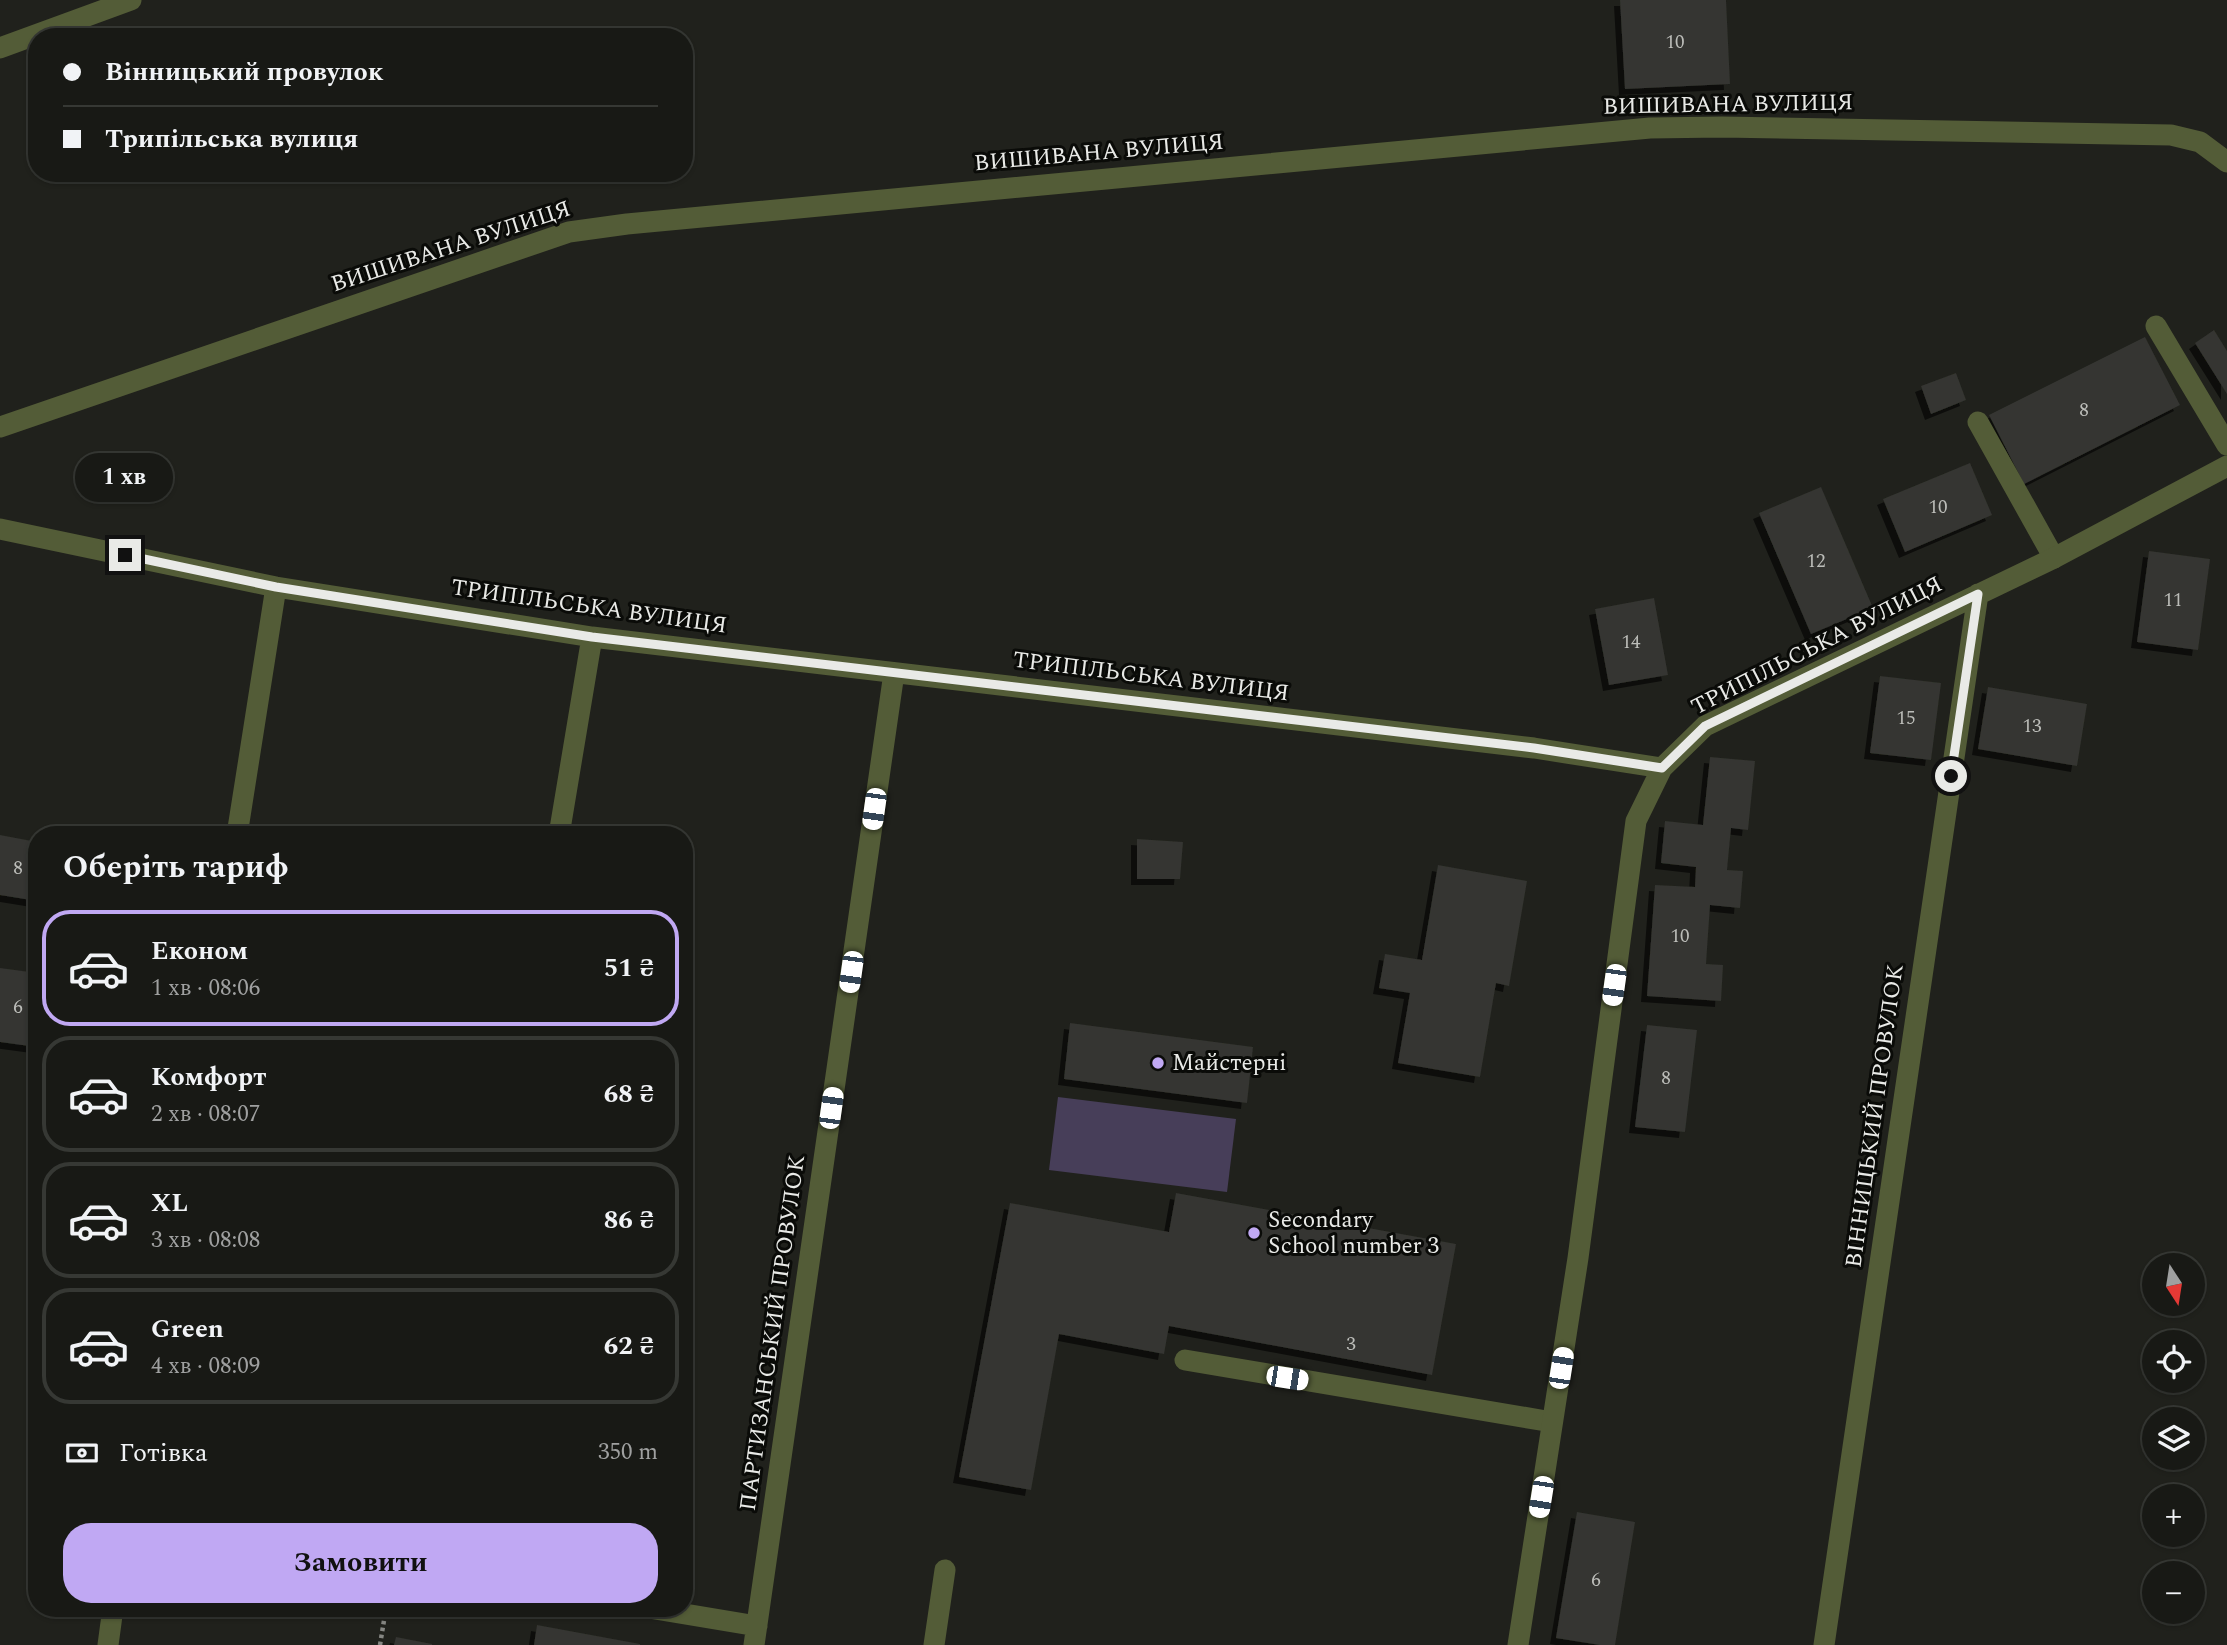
<!DOCTYPE html>
<html lang="uk">
<head>
<meta charset="utf-8">
<style>
  :root { --surface:#181915; --page:#21221e; --text:#f1f3f6; --muted:#9fa0a0; --line:#363834; --accent:#c0a8f3 }
  body { margin:0; font-family:Spectral,serif; background:var(--page); color:var(--text); height:100vh; display:flex; flex-direction:column; font-size:26px; white-space:nowrap }
  * { box-sizing:border-box; margin:0 }
  p { font-size:23px; color:var(--muted) }
  .icon { flex:none; width:38px; height:38px; fill:none; stroke:currentColor; stroke-width:2; stroke-linecap:round; stroke-linejoin:round }
  .map { position:relative; flex:1; overflow:hidden }
  .side { position:absolute; left:28px; top:826px; width:665px; height:791px; display:flex; flex-direction:column; background:var(--surface); border-radius:28px; box-shadow:0 2px 5px #0004,0 0 0 2px var(--line) }
  .side>* { flex:none }
  .banner { position:absolute; left:28px; top:28px; width:665px; height:154px; border-radius:28px; box-shadow:0 2px 5px #0004,0 0 0 2px var(--line); display:grid; align-content:center; height:154px; padding:0 35px; background:var(--surface) }
  .needle { width:46px; rotate:168deg }
  .controls { position:absolute; left:2142px; top:1253px; display:grid; gap:14px }
  .controls a { display:grid; place-items:center; width:63px; height:63px; border-radius:50%; background:var(--surface); box-shadow:0 2px 5px #0004,0 0 0 2px var(--line); font-size:35px }
  .end { position:absolute; width:32px; height:32px; margin:-16px; border:9px solid #e9eae7; background:#111; box-shadow:0 0 0 4px #111 }
  .from { border-radius:50% }
  .bubble { position:absolute; height:49px; border-radius:24px; background:var(--surface); box-shadow:0 2px 5px #0004,0 0 0 2px var(--line); font-size:23px; font-weight:700; line-height:49px; text-align:center }
  .car { position:absolute; width:21px; height:42px; margin:-21px -10px; border-radius:9px; box-shadow:0 0 5px 2px #0007; background:linear-gradient(#fff 24%,#345 0 40%,#fff 0 76%,#345 0 86%,#fff 0) }
  .banner b { display:flex; align-items:center; gap:24px; height:66px; font-size:26px }
  .banner b+b { border-top:2px solid var(--line) }
  .banner i { width:18px; height:18px; background:var(--text) }
  ul { padding:0; list-style:none }
  li { display:flex; align-items:center; gap:21px; height:116px; margin:0 14px 10px; padding:0 21px; border:4px solid var(--line); border-radius:28px }
  li div { flex:1 }
  li b { display:block; font-size:26px }
  li em { font-style:normal; font-weight:700 }
  li.active { border-color:var(--accent) }
  li>.icon { width:63px; height:63px; stroke-width:1.5 }
  h2 { padding:0 35px; font-size:32px; line-height:84px }
  .pay { display:flex; align-items:center; gap:18px; height:77px; padding:0 35px; font-size:26px }
  .pay p { margin-inline-start:auto }
  .primary-button { display:flex; gap:14px; margin-top:auto; padding:14px 35px }
  .primary-button a { flex:1; height:80px; border-radius:28px; background:var(--accent); color:#111; font-size:28px; font-weight:700; line-height:80px; text-align:center }
  .map>svg:first-child { display:block }
  .green { fill:#473e59 }
  .building { fill:#343530; filter:url(#shadow) }
  .lines { fill:none; stroke-linecap:round; stroke-linejoin:round }
  .path { stroke:#868783; stroke-width:4.5; stroke-dasharray:3.5 3.5; stroke-linecap:butt }
  .lane { stroke:#535c37; stroke-width:21 }
  .street { stroke:#535c37; stroke-width:21 }
  .route { stroke:#e9eae7; stroke-width:9 }
  .poi-dot { fill:#c0a8f3; stroke:#0a0b08; stroke-width:2.5 }
  .labels { text-anchor:middle; dominant-baseline:central; stroke-width:6; stroke-linejoin:round; paint-order:stroke }
  .number-label { font-size:19px; fill:#bcbdb9 }
  .street-label { font-size:23px; fill:#e9eae7; stroke:#0a0b08 }
  .poi-label { font-size:23px; fill:#e9eae7; stroke:#0a0b08; text-anchor:start }
</style>
</head>
<body>
<div class="map">
<svg width="2227" height="1645" viewBox="0 0 2227 1645">
  <defs>
    <filter id="shadow"><feDropShadow dx="-6" dy="6" stdDeviation="0" flood-color="#0009"/></filter>
  </defs>
  <rect width="100%" height="100%" fill="#20211c"/>
  <!-- green -->
  <path class="green" d="M1058,1097l178,22 -9,73 -178,-22z"/>
  <!-- building -->
  <path class="building" d="M1620,0h106l4,84 -105,5z
    M2214,330l13,21v43l-32,-51z
    M2145,337l35,68 -156,79 -35,-69z
    M1956,373l10,27 -35,14 -10,-28z
    M1970,463l22,52 -87,37 -22,-53z
    M1821,487l52,121 -62,26 -52,-121z
    M2149,551l61,8 -12,91 -61,-8z
    M1654,598l14,77 -59,10 -14,-76z
    M1880,676l61,7 -10,77 -61,-7z
    M1988,687l99,17 -10,62 -99,-17z
    M1710,757l45,4 -7,69 -17,-2 -4,42 16,1 -3,37 -30,-3 -4,59 17,1 -2,36 -74,-5 8,-111 40,2 1,-20 -35,-4 4,-42 38,4z
    M0,835l37,7v59l-37,-6z
    M1137,839l46,3 -3,37h-43z
    M1438,865l89,16 -18,105 -13,-3 -16,94 -82,-14 12,-70 -31,-5 6,-34 37,6z
    M0,968l37,5v74l-37,-5z
    M1070,1023l183,24 -6,56 -183,-24z
    M1647,1025l50,5 -12,102 -50,-5z
    M1176,1193l280,51 -24,131 -263,-49 -5,28 -105,-20 -28,156 -72,-13 51,-274 159,29z
    M1577,1512l58,10 -20,123h-15l-44,-7z
    M537,1625l103,19v1h-106z
    M396,1637l36,7v1h-38z"/>
  <g class="lines">
    <!-- path -->
    <path class="path" d="M380,1645l6,-37"/>
    <!-- lane -->
    <path class="lane" d="M2156,326l71,119
      M1978,422l76,136
      M1185,1360l367,62
      M934,1645l11,-75"/>
    <!-- street -->
    <path class="street" d="M0,48l131,-48
      M0,427l569,-195 58,-8 1023,-96 72,-1 449,8 29,7 27,20
      M0,529l276,58 316,50 942,111 128,20
      M237,835l39,-248
      M559,835l33,-198
      M649,1608l108,18
      M108,1645l5,-37
      M754,1645l140,-972
      M1518,1645l60,-387 58,-437 26,-53 43,-42 349,-168 173,-92
      M1824,1645l154,-1051"/>
  </g>
  <g class="lines">
    <!-- route -->
    <path class="route" d="M125,555l151,32 316,50 942,111 128,20 43,-42 273,-132 -27,182"/>
  </g>
  <!-- markers -->
  <g class="poi-dot">
    <circle cx="1158" cy="1063" r="7"/>
    <circle cx="1254" cy="1233" r="7"/>
  </g>
  <g class="labels">
    <!-- number labels -->
    <g class="number-label">
      <text x="1675" y="42">10</text>
      <text x="2084" y="410">8</text>
      <text x="1938" y="507">10</text>
      <text x="1816" y="561">12</text>
      <text x="2173" y="600">11</text>
      <text x="1631" y="642">14</text>
      <text x="1906" y="718">15</text>
      <text x="2032" y="726">13</text>
      <text x="18" y="868">8</text>
      <text x="1680" y="936">10</text>
      <text x="18" y="1007">6</text>
      <text x="1666" y="1078">8</text>
      <text x="1351" y="1344">3</text>
      <text x="1596" y="1580">6</text>
    </g>
    <!-- street labels -->
    <g class="street-label">
      <text transform="translate(1728 105) rotate(-1)">ВИШИВАНА ВУЛИЦЯ</text>
      <text transform="translate(1099 153) rotate(-5)">ВИШИВАНА ВУЛИЦЯ</text>
      <text transform="translate(451 247) rotate(-18)">ВИШИВАНА ВУЛИЦЯ</text>
      <text transform="translate(589 607) rotate(8)">ТРИПІЛЬСЬКА ВУЛИЦЯ</text>
      <text transform="translate(1817 646) rotate(-27)">ТРИПІЛЬСЬКА ВУЛИЦЯ</text>
      <text transform="translate(1151 677) rotate(7)">ТРИПІЛЬСЬКА ВУЛИЦЯ</text>
      <text transform="translate(1875 1116) rotate(-82)">ВІННИЦЬКИЙ ПРОВУЛОК</text>
      <text transform="translate(773 1333) rotate(-82)">ПАРТИЗАНСЬКИЙ ПРОВУЛОК</text>
    </g>
    <!-- poi labels -->
    <g class="poi-label">
      <text x="1172" y="1063">Майстерні</text>
      <text x="1268" y="1220">Secondary<tspan x="1268" dy="26">School number 3</tspan></text>
    </g>
  </g>
</svg>
<div class="controls">
<a><svg class="needle" viewBox="-14 -14 28 28"><path d="M0-13l5 13h-10z" fill="#e53935"/><path d="M0 13l5-13h-10z" fill="#9fa0a0"/></svg></a>
<a><svg class="icon" aria-label="locate" viewBox="0 0 24 24"><circle cx="12" cy="12" r="6"/><path d="M12 2v4M12 18v4M2 12h4M18 12h4"/></svg></a>
<a><svg class="icon" aria-label="layers" viewBox="0 0 24 24"><path d="M12 4l9 5-9 5-9-5zM3 14l9 5 9-5"/></svg></a>
<a>+</a>
<a>−</a>
</div>
<i class="end from" style="left:1951px;top:776px"></i>
<i class="end" style="left:125px;top:555px"></i>
<div class="bubble" style="left:75px;top:453px;width:98px">1 хв</div>
<i class="car" style="left:874px;top:809px;rotate:188deg"></i>
<i class="car" style="left:851px;top:972px;rotate:188deg"></i>
<i class="car" style="left:1614px;top:985px;rotate:188deg"></i>
<i class="car" style="left:831px;top:1108px;rotate:8deg"></i>
<i class="car" style="left:1561px;top:1368px;rotate:9deg"></i>
<i class="car" style="left:1287px;top:1378px;rotate:99deg"></i>
<i class="car" style="left:1541px;top:1497px;rotate:189deg"></i>
<div class="banner">
<b><i class="from"></i>Вінницький провулок</b>
<b><i></i>Трипільська вулиця</b>
</div>
<section class="side">
<h2>Оберіть тариф</h2>
<ul>
<li class="active"><svg class="icon" aria-label="car" viewBox="0 0 24 24"><path d="M5 17H2v-5l4-1 3-4h7l3 4 3 1v5h-3M9 17h6M6 11h13"/><circle cx="7" cy="17" r="2"/><circle cx="17" cy="17" r="2"/></svg><div><b>Економ</b><p>1 хв · 08:06</p></div><em>51 ₴</em></li>
<li><svg class="icon" aria-label="car" viewBox="0 0 24 24"><path d="M5 17H2v-5l4-1 3-4h7l3 4 3 1v5h-3M9 17h6M6 11h13"/><circle cx="7" cy="17" r="2"/><circle cx="17" cy="17" r="2"/></svg><div><b>Комфорт</b><p>2 хв · 08:07</p></div><em>68 ₴</em></li>
<li><svg class="icon" aria-label="car" viewBox="0 0 24 24"><path d="M5 17H2v-5l4-1 3-4h7l3 4 3 1v5h-3M9 17h6M6 11h13"/><circle cx="7" cy="17" r="2"/><circle cx="17" cy="17" r="2"/></svg><div><b>XL</b><p>3 хв · 08:08</p></div><em>86 ₴</em></li>
<li><svg class="icon" aria-label="car" viewBox="0 0 24 24"><path d="M5 17H2v-5l4-1 3-4h7l3 4 3 1v5h-3M9 17h6M6 11h13"/><circle cx="7" cy="17" r="2"/><circle cx="17" cy="17" r="2"/></svg><div><b>Green</b><p>4 хв · 08:09</p></div><em>62 ₴</em></li>
</ul>
<div class="pay"><svg class="icon" aria-label="cash" viewBox="0 0 24 24"><path d="M3 7h18v10H3z"/><circle cx="12" cy="12" r="2"/></svg>Готівка<p>350 m</p></div>
<div class="primary-button"><a>Замовити</a></div>
</section>
</div>
</body>
</html>
